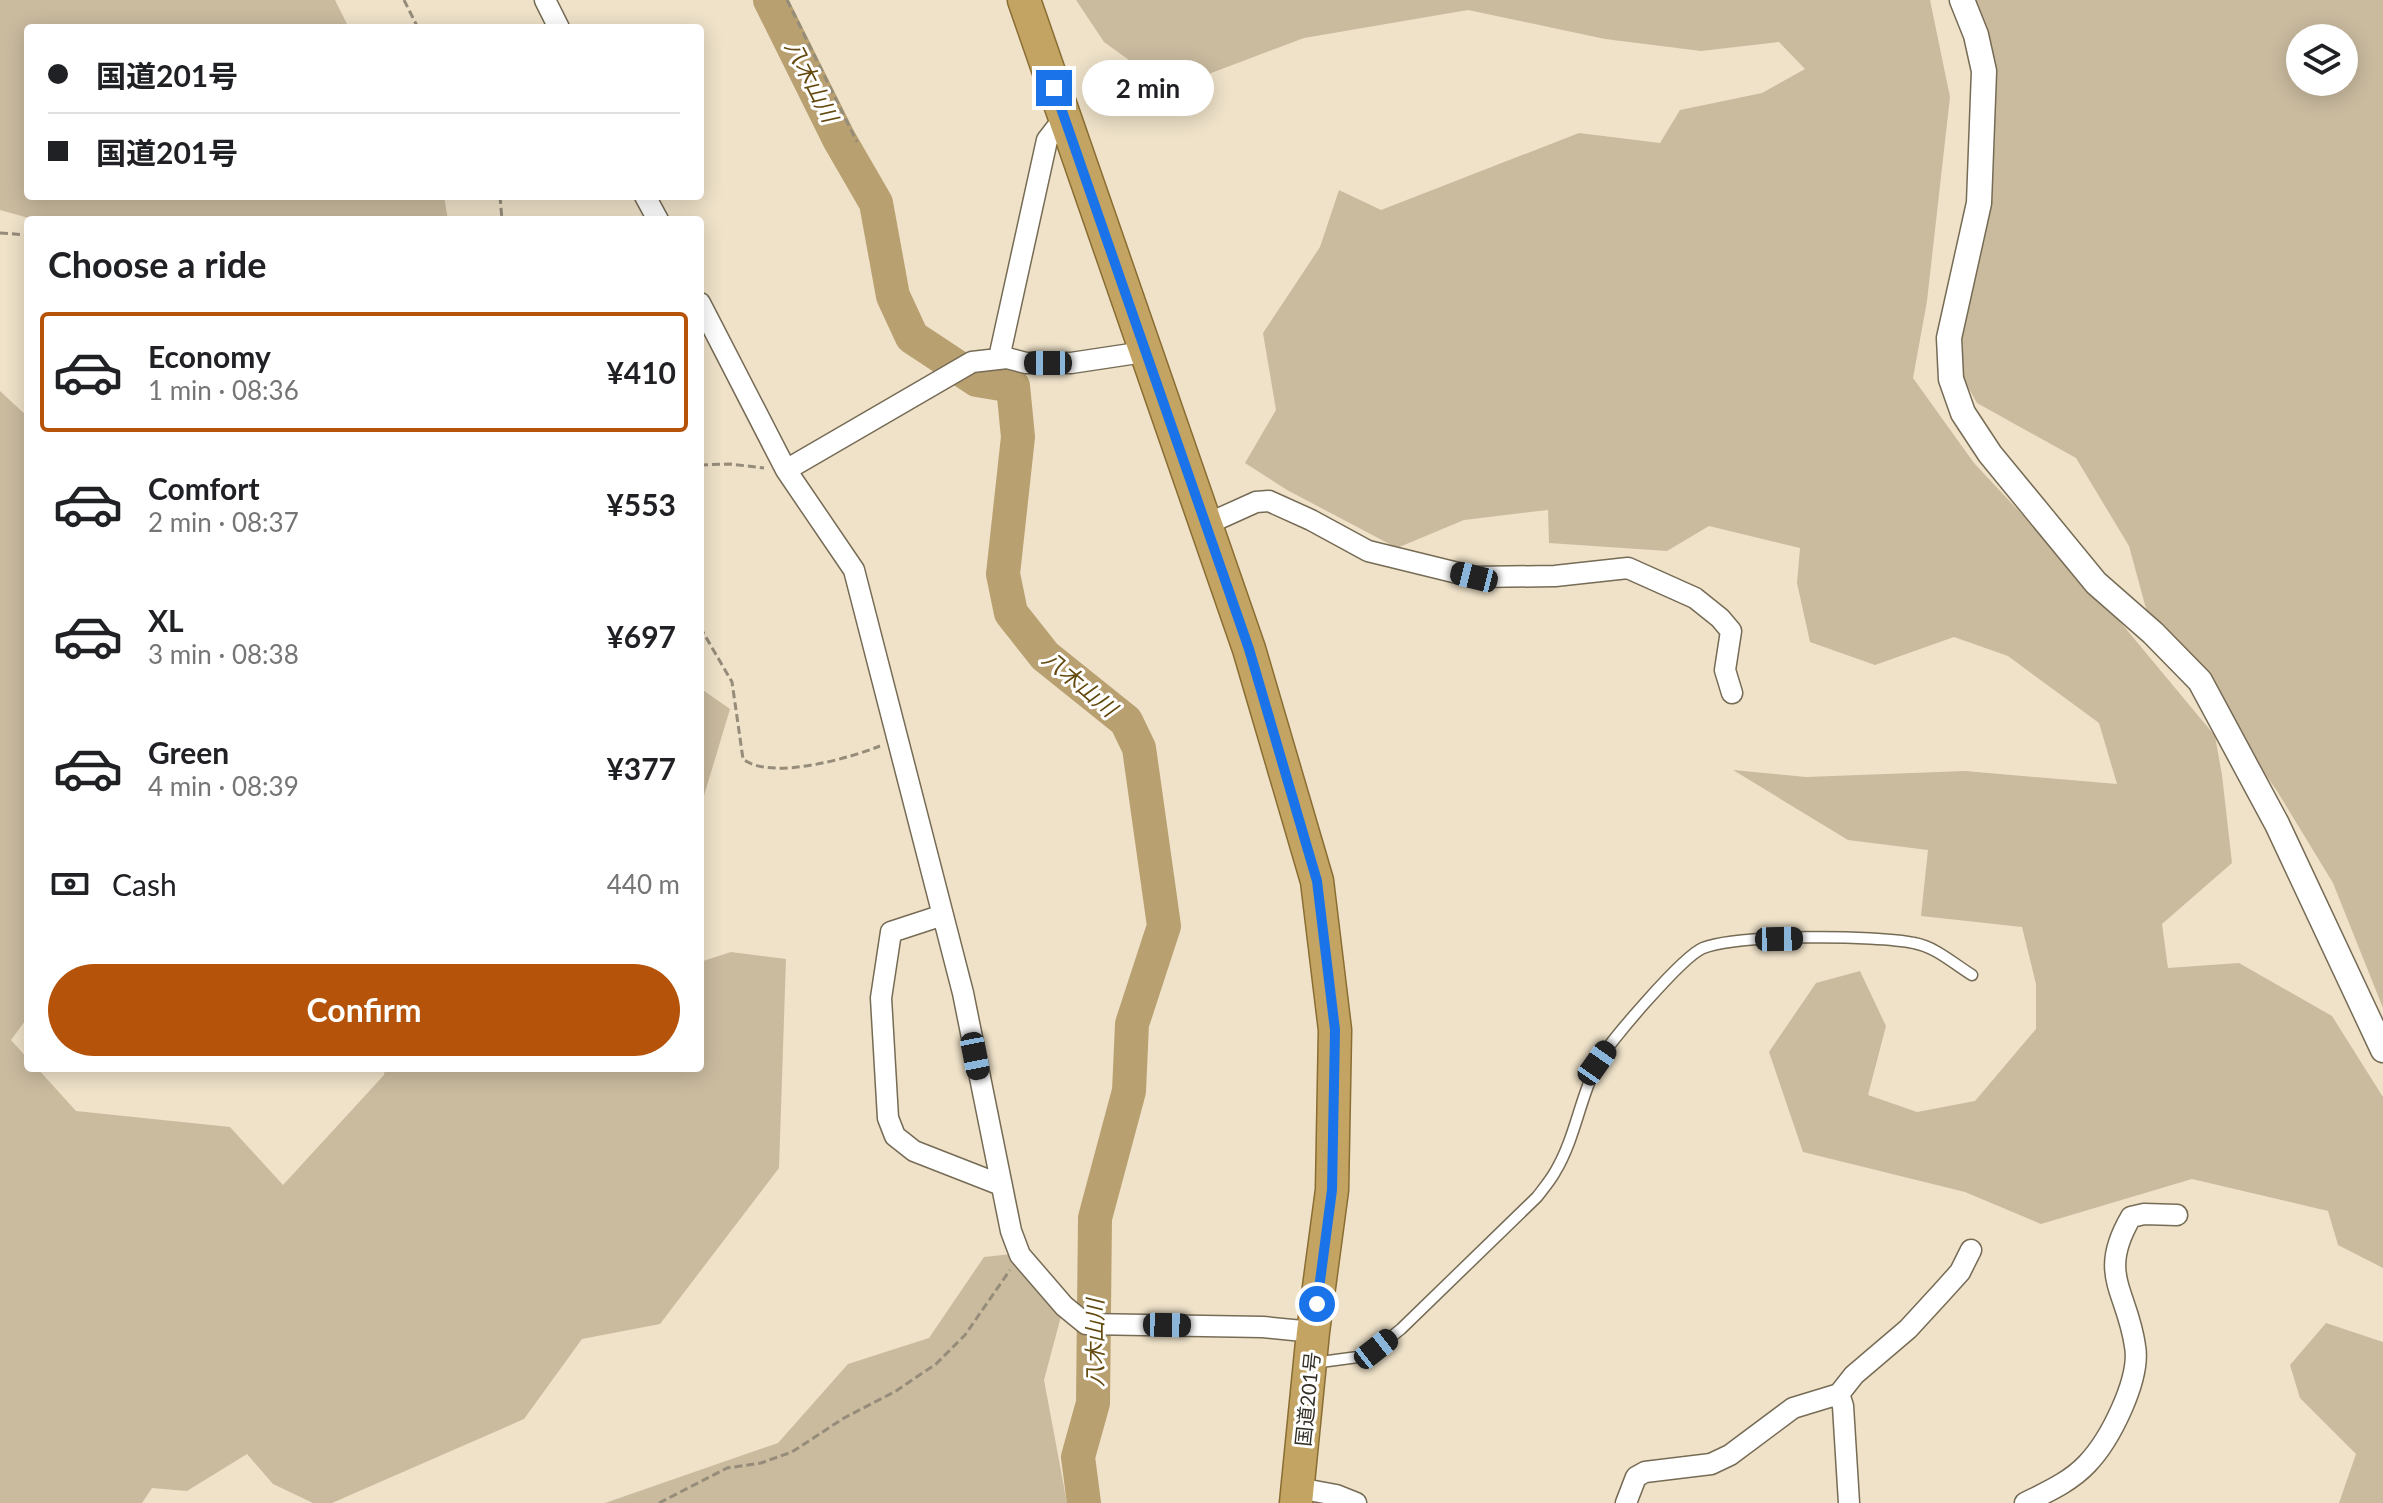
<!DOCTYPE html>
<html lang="en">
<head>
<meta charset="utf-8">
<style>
  :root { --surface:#fff; --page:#f6f6f6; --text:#202124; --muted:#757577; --line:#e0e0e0; --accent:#b45309 }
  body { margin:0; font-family:Lato,"Noto Sans JP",sans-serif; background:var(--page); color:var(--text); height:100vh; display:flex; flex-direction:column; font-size:30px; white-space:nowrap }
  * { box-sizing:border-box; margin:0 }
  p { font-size:26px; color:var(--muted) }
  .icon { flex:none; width:44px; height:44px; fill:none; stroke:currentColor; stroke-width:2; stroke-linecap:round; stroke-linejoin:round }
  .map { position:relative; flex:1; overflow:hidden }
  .sheet { position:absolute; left:24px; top:216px; width:680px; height:856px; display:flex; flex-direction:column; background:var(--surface); border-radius:8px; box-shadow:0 4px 20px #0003 }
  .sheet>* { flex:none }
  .guide { position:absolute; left:24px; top:24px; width:680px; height:176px; border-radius:8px; box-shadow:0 4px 20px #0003; display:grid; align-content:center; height:176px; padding:0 24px; background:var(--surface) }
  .tools { position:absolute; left:2286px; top:24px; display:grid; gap:16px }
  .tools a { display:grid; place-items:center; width:72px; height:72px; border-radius:50%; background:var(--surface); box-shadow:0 4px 20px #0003; font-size:40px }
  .end { position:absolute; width:36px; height:36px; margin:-18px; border:10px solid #1a73e8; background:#fff; box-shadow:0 0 0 4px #fff }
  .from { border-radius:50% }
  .bubble { position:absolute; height:56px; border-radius:28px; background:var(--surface); box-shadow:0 4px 20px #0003; font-size:26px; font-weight:700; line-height:56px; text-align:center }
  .car { position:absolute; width:24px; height:48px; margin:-24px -12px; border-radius:10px; box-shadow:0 0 6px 2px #0007; background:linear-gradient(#222 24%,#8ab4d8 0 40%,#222 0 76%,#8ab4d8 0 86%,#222 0) }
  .guide b { display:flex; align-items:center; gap:28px; height:76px; font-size:30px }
  .guide b+b { border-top:2px solid var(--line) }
  .guide i { width:20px; height:20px; background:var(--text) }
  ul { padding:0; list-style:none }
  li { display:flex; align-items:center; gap:24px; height:120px; margin:0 16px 12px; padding:0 8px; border:4px solid transparent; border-radius:8px }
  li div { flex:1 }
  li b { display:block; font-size:30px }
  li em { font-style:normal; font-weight:700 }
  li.on { border-color:var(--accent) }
  li>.icon { width:72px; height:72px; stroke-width:1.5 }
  h2 { padding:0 24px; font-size:36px; line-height:96px }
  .pay { display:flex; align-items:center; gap:20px; height:88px; padding:0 24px; font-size:30px }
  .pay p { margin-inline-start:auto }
  .action { display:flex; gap:16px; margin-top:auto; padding:16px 24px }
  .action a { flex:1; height:92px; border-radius:48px; background:var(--accent); color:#fff; font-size:32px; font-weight:700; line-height:92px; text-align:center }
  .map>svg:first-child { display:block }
  .green { fill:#cabb9f; fill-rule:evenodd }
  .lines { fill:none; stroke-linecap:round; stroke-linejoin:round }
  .river { stroke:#b9a070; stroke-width:34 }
  .service-casing { stroke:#766b55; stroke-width:13 }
  .minor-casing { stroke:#766b55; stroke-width:23 }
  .tertiary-casing { stroke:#766b55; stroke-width:27 }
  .trunk-casing { stroke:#896d33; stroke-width:35 }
  .path { stroke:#958c7a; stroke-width:3; stroke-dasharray:8 4; stroke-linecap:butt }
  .service { stroke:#fff; stroke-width:10 }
  .minor { stroke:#fff; stroke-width:20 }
  .tertiary { stroke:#fff; stroke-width:24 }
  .trunk { stroke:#c4a462; stroke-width:32 }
  .route { stroke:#1a73e8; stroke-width:10 }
  .labels { text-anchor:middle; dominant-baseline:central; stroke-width:6; stroke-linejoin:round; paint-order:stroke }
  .street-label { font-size:20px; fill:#353027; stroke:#fff }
  .water-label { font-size:22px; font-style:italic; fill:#63490d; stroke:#fff }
</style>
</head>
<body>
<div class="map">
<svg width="2383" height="1503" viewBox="0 0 2383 1503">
  <rect width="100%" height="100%" fill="#efe2c9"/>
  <!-- green -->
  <path class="green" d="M0,0h335l14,28h-321v168h416l4,24h-412l-36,-10z
    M1076,0h854l20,97 -23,204 -14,77 61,85 128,137 113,136 7,39 10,88 -70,61 6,44 71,-5 93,53 51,81v171l-45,-23 -10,-34 -136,-32 -151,45 -76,-32 -162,-40 -34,-100 47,-69 44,-12 26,55 -18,69 49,17 58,-11 61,-72v-45l-14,-57 -101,-11 7,-66 -80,-10 -115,-70 73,7 159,-6 152,13 -18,-61 -91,-67 -54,-19 -79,28 -65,-23 -13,-59 3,-35 -91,-22 -42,25 -118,-8 -1,-33 -84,10 -67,28 -110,-58 -42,-27 31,-53 -13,-77 57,-86 19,-57 42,20 198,-77 81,10 20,-33 82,-17 43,-24 -26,-27 -78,9 -96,-12 -137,-29 -164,28 -135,51 -65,-47z
    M1958,0h425v1008l-50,-125 -56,-92 -79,-112 -50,-63 -19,-70 -53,-88 -99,-55 -30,-53 42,-245zM2300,38h44v44h-44z
    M0,391l28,26v600l-17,23 17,19v9h9l39,43 154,16 53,58 101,-110 1,-7h315v-106l31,-10 55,7 -7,209 -119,156 -78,15 -58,80 -192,84h-19l-40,-19 -26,-30 -60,37 -35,-3 -10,15h-142z
    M700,688l30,21 -30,100z
    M1012,1254l52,51 -20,75 23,123h-462l173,-60 70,-79 81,-26 55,-81z
    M2326,1323l57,19v161h-44l17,-49 -56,-56 -10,-33z"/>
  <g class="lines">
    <!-- river -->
    <path class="river" d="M770,0l69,139 37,64 17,93 19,41 65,43 36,6 5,51 -15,137 8,39 34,43 81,65 13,27 25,178 -32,98 -3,67 -34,127 -2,185 -15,54 6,46"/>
    <!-- service casing -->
    <g class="service-casing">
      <path id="service" d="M1313,1363l45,-6 18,-8 25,-20 136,-132c6,-8 13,-16 18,-25 20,-33 25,-74 42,-108 10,-20 86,-108 106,-116 34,-14 174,-13 211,-5 22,4 40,21 58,32"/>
    </g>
    <!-- minor casing -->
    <g class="minor-casing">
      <path id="minor" d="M545,0l14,28
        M645,196l13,24
        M700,303l86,167 68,100 109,423 48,238 9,24 44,51 22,18 177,3 50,5
        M999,358l48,-218 17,-22
        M786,470l186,-108 35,-4 19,5h45l73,-11
        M1205,525l51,-23 13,-1 42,19 57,31 106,26 81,-1 73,-8 67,30 25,20 11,13 -6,39 7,23
        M943,915l-52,17 -10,66 7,120 7,18 19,15 87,34
        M1839,1394l4,12 6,97
        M1298,1488l38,7 20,8
        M1626,1503l10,-26 9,-5 66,-8 19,-9 63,-47 46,-14 15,-19 54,-46 34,-37 18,-20 11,-22
        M2025,1503c22,-11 45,-21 62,-39 23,-24 54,-85 48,-118 -8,-56 -38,-71 -4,-129l13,-3 33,1"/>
    </g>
    <!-- tertiary casing -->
    <g class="tertiary-casing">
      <path id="tertiary" d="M1962,0l14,35 8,36 -5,132 -30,135 2,41 12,34 27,41 106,129 57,50 47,48 77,143 106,226"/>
    </g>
    <!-- trunk casing -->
    <g class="trunk-casing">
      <path id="trunk" d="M1024,0l225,649 68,232 18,149 -3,160 -19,142 -17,171"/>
    </g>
    <!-- path -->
    <path class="path" d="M404,0l14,28
      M787,0l70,142
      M500,196l2,24
      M0,233l28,2
      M700,465l30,-1 34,4
      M700,537v26
      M700,627l32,55 11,77c28,22 107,-1 137,-13
      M659,1503l68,-35 34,-5 31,-11 52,-34 52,-27 40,-27 29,-29 45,-65"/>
    <!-- service -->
    <use href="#service" class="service"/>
    <!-- minor -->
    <use href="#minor" class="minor"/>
    <!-- tertiary -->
    <use href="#tertiary" class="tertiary"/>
    <!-- trunk -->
    <use href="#trunk" class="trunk"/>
  </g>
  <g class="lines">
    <!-- route -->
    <path class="route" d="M1054,88l195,561 68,232 18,149 -3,160 -15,114"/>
  </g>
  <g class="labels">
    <!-- street labels -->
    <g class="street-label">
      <text transform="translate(1307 1399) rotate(-84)">国道201号</text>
    </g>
    <!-- water labels -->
    <g class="water-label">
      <text transform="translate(812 81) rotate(63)">八木山川</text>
      <text transform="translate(1080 683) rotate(40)">八木山川</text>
      <text transform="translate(1094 1343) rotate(-90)">八木山川</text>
    </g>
  </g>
</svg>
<div class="tools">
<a><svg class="icon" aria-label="layers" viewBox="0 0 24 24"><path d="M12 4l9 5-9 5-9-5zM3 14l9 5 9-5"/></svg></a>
</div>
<i class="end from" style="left:1317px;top:1304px"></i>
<i class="end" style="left:1054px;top:88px"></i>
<div class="bubble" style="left:1082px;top:60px;width:132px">2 min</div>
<i class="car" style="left:1048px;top:363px;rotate:270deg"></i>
<i class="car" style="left:1474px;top:577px;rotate:284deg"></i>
<i class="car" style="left:1779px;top:939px;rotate:89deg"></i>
<i class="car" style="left:975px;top:1056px;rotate:169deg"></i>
<i class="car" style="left:1597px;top:1063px;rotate:35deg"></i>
<i class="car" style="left:1167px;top:1325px;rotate:91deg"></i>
<i class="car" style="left:1376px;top:1349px;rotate:52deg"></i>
<div class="guide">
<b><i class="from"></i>国道201号</b>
<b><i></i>国道201号</b>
</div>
<section class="sheet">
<h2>Choose a ride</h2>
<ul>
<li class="on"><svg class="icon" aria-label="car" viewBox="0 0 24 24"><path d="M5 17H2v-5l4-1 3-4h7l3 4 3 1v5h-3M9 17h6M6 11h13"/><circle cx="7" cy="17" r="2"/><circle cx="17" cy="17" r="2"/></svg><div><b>Economy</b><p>1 min · 08:36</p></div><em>¥410</em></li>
<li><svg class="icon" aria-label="car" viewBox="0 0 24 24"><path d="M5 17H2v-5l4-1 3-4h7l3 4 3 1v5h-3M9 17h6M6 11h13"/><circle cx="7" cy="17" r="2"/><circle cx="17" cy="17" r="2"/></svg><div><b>Comfort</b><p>2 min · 08:37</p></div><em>¥553</em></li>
<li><svg class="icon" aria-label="car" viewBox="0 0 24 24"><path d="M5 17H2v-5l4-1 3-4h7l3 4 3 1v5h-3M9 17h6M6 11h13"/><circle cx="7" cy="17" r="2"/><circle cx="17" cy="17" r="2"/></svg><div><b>XL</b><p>3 min · 08:38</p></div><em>¥697</em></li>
<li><svg class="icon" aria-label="car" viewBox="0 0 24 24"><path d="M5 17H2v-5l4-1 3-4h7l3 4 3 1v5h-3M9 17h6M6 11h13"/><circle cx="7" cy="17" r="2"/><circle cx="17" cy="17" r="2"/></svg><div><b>Green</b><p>4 min · 08:39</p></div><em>¥377</em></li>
</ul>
<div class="pay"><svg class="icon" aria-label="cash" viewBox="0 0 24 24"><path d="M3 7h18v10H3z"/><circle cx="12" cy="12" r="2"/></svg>Cash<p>440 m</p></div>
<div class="action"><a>Confirm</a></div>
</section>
</div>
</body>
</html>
